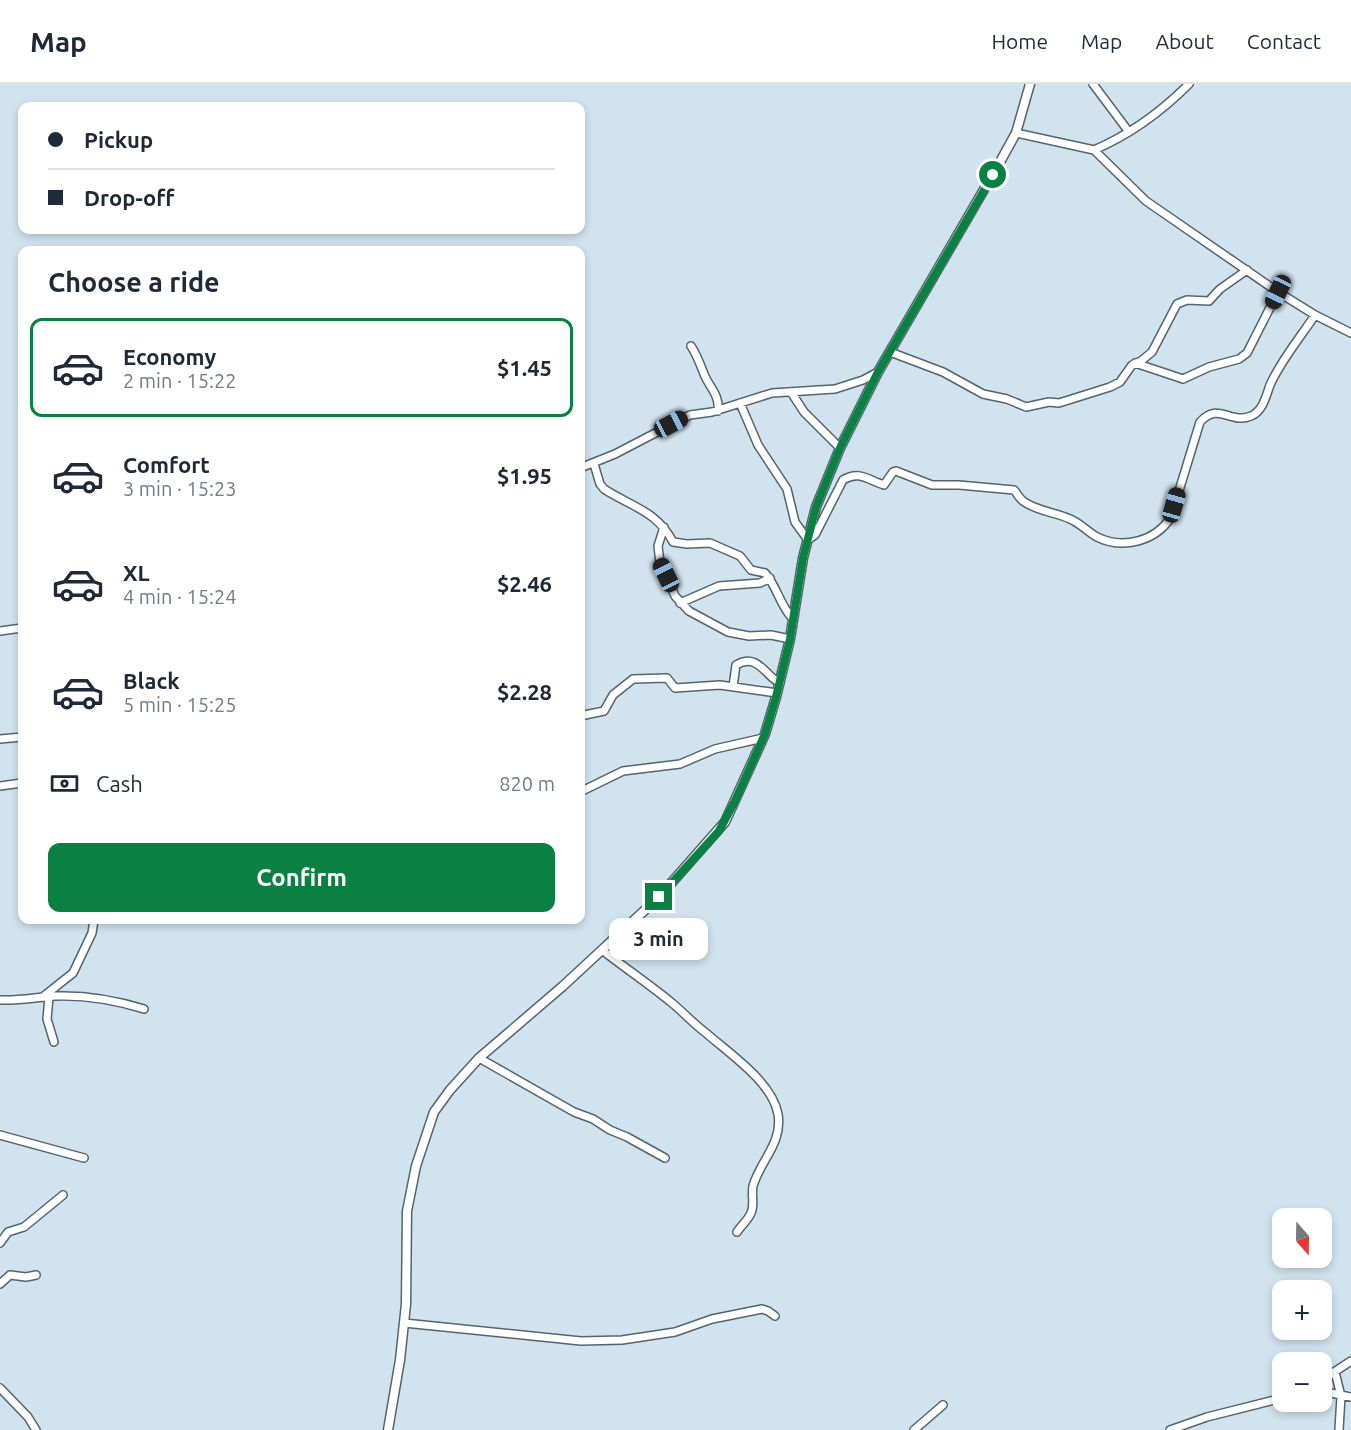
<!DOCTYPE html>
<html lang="en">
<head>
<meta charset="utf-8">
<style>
  :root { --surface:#fff; --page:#f2f2f3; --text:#1f2937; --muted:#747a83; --line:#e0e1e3; --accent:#0b8043 }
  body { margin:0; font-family:Ubuntu,sans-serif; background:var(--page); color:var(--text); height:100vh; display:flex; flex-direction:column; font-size:22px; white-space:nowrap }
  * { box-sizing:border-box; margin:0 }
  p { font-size:20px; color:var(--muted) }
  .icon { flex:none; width:33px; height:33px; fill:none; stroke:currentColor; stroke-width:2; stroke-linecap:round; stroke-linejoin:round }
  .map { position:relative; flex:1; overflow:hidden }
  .details { position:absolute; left:18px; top:162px; width:567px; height:678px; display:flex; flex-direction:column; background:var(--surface); border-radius:12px; box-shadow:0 3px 9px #0003 }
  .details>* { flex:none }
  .guide { position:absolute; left:18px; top:18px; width:567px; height:132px; border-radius:12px; box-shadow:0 3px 9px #0003; display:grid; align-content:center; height:132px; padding:0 30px; background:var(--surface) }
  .needle { width:39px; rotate:160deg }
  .tools { position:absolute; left:1272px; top:1124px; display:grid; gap:12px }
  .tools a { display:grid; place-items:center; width:60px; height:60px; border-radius:12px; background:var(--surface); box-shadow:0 3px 9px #0003; font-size:30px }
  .end { position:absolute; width:27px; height:27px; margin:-14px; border:8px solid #0b8043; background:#fff; box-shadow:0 0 0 3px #fff }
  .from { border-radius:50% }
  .bubble { position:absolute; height:42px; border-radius:12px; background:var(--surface); box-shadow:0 3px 9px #0003; font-size:20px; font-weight:700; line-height:42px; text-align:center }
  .car { position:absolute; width:18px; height:36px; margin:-18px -9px; border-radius:8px; box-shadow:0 0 4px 2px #0007; background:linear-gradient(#222 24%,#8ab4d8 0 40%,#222 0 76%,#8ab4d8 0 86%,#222 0) }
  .guide b { display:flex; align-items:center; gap:21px; height:57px; font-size:22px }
  .guide b+b { border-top:2px solid var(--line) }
  .guide i { width:15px; height:15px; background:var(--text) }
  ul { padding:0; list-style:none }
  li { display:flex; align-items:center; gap:18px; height:99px; margin:0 12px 9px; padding:0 18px; border:3px solid transparent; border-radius:12px }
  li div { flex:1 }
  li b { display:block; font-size:22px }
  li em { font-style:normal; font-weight:700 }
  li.active { border-color:var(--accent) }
  li>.icon { width:54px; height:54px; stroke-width:1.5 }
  h2 { padding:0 30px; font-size:27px; line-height:72px }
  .pay { display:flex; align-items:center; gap:15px; height:66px; padding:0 30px; font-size:22px }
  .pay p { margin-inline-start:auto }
  .button { display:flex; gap:12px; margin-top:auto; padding:12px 30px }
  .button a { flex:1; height:69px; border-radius:12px; background:var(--accent); color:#fff; font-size:24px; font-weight:700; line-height:69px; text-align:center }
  header { display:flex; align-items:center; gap:36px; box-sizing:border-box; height:84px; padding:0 30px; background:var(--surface); border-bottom:2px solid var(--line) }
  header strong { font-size:28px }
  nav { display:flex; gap:33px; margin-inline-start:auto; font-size:21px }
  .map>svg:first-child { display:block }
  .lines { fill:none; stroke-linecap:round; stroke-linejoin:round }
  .minor-casing { stroke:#53646e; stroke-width:10 }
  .tertiary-casing { stroke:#53646e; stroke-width:11 }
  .minor { stroke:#fff; stroke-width:7 }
  .tertiary { stroke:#fff; stroke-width:8 }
  .route { stroke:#0b8043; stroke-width:8 }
</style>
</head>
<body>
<header>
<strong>Map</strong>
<nav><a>Home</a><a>Map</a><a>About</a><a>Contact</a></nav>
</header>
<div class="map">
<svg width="1351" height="1346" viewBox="0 0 1351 1346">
  <rect width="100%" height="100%" fill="#d0e3ef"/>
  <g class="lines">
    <!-- minor casing -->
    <g class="minor-casing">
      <path id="minor" d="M1093,0l36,48
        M1016,49l78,17 52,51 132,91 37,23 36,18
        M1094,66c35,-15 68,-39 95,-66
        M691,262c6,9 9,18 13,28 5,13 16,21 14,37
        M890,268l53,20 40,22 24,5 19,8 23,-5 10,1 51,-16 10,-5 12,-17 9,-4 11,-9 25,-48 10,-4 22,1 11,-12 27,-19
        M1135,279l48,16 26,-12 30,-8 8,-6 31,-61
        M791,308l13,20 36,36
        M740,319l18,42 29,44 8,33 13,18 7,-5 28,-55c16,-10 25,0 41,5l9,-13 3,-1 36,14h27l55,5c3,3 5,8 9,11 13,10 32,11 47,18 10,4 18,13 27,18 26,13 59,4 74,-20l29,-95c19,-21 30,3 51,-6 12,-5 15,-20 19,-31 11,-25 30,-47 45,-70
        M594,380l6,20 4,5c28,18 53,22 69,53l14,2 23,-1 30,13 11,14 14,3c12,13 15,33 28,46
        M580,384l35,-14 75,-39 22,-3 60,-19 63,-4 28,-9 15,-8
        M664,443l-6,19 2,17 15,33 14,15 39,21 21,4 22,-1 19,4
        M680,519l39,-17 41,-3 10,-5
        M0,547l22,-3
        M733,603l3,-22c22,-13 29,11 44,18
        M580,632l24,-5 9,-16 20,-16 34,-1 8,10 45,-3 57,8
        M0,655l22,-2
        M0,702l22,-3
        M580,708l43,-21 57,-7 35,-15 48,-11
        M602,866c23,18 47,34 70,53 12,10 22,21 34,30 24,21 66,49 72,81 5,29 -18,47 -25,72 -2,9 2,18 -2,27 -3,7 -10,13 -14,19
        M44,912l29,-23 19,-40 2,-13
        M49,913l-2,22 7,23
        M0,916c19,1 37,-3 56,-4 30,-1 59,4 88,13
        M479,974l95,54 19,7 17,11 17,7 38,21
        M0,1051l84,23
        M0,1159l8,-11 16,-5 39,-32
        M0,1200l10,-9 16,2 10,-2
        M404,1239l177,18 41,-1 53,-8 37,-13 50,-10 6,2 7,5
        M1335,1288l6,24 -2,34
        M1322,1296l29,-19
        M1322,1302l9,7 20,4
        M0,1304l28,29 8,13
        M914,1346l29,-25
        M1170,1346l37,-13 75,-19"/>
    </g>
    <!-- tertiary casing -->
    <g class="tertiary-casing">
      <path id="tertiary" d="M388,1346l12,-70 6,-56 1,-93 9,-45 18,-54 16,-22 29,-32 84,-72 96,-89 66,-75 40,-88 11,-37 14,-58 13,-81 13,-51 24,-59 38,-76 122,-210 16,-29 14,-49"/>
    </g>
    <!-- minor -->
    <use href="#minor" class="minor"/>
    <!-- tertiary -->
    <use href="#tertiary" class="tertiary"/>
  </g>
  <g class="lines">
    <!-- route -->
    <path class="route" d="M659,813l60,-66 16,-30 30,-67 11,-37 14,-58 13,-81 13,-51 24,-59 38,-76 115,-197"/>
  </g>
</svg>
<div class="tools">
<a><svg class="needle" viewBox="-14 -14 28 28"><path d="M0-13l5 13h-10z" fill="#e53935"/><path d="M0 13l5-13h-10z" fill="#747a83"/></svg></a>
<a>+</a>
<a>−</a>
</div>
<i class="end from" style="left:993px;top:91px"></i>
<i class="end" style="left:659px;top:813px"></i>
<div class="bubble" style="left:609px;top:834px;width:99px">3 min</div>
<i class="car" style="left:1278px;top:208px;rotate:205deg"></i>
<i class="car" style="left:671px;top:340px;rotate:62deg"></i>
<i class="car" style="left:1174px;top:421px;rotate:16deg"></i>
<i class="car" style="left:666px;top:491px;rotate:334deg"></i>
<div class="guide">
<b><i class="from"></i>Pickup</b>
<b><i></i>Drop-off</b>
</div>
<section class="details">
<h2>Choose a ride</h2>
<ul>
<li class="active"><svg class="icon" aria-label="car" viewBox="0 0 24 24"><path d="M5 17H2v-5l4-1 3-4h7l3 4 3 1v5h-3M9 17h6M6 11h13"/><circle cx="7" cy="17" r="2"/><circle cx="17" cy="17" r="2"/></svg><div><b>Economy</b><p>2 min · 15:22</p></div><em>$1.45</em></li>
<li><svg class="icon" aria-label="car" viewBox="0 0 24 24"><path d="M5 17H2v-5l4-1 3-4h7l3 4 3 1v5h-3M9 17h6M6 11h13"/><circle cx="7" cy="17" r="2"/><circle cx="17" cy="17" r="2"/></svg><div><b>Comfort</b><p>3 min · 15:23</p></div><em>$1.95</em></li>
<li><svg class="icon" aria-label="car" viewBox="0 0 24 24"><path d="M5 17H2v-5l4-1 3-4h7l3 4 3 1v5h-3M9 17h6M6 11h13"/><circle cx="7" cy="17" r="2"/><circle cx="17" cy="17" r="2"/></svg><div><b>XL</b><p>4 min · 15:24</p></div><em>$2.46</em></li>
<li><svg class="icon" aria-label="car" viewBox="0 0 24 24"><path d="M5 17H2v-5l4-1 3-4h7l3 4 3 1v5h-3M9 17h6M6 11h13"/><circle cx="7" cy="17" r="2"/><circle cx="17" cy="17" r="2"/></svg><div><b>Black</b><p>5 min · 15:25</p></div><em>$2.28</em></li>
</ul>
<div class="pay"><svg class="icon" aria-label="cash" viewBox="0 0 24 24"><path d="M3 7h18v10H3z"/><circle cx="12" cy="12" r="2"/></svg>Cash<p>820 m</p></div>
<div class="button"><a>Confirm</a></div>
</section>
</div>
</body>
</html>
